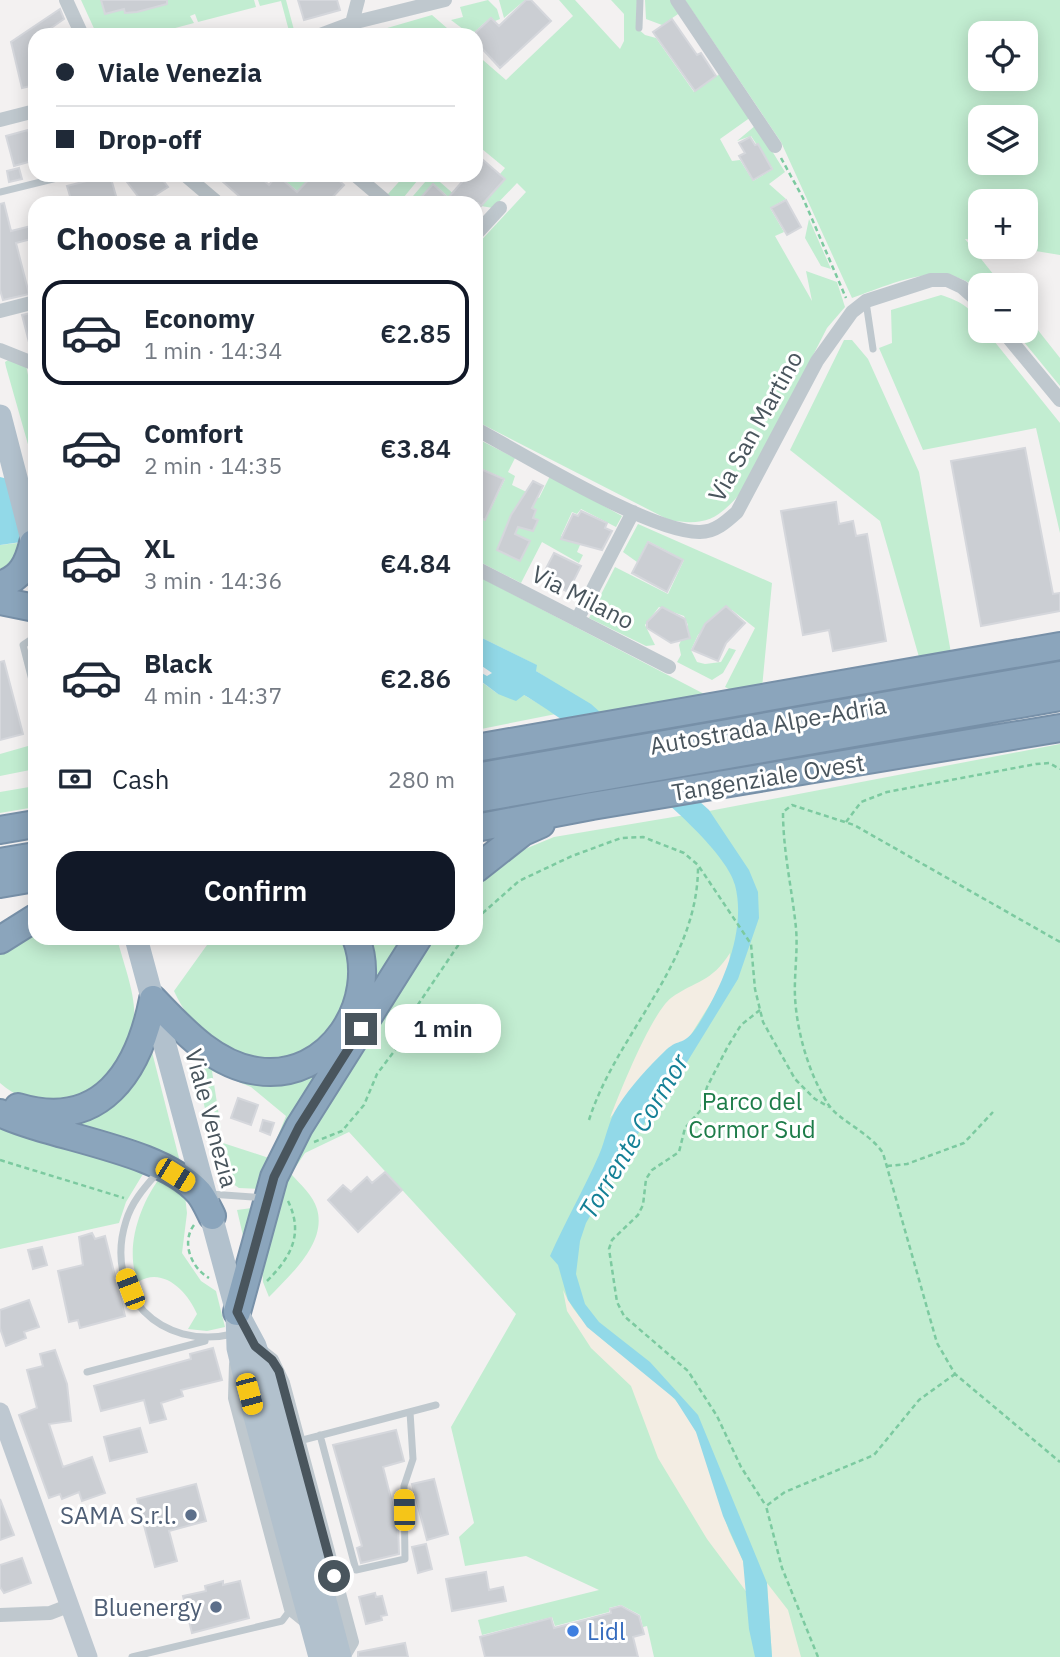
<!DOCTYPE html>
<html lang="en">
<head>
<meta charset="utf-8">
<style>
  :root { --surface:#fff; --page:#f6f6f7; --text:#1f2937; --muted:#747a83; --line:#e0e1e3; --accent:#111827 }
  body { margin:0; font-family:"IBM Plex Sans",sans-serif; background:var(--page); color:var(--text); height:100vh; display:flex; flex-direction:column; font-size:26px; white-space:nowrap }
  * { box-sizing:border-box; margin:0 }
  p { font-size:23px; color:var(--muted) }
  .icon { flex:none; width:38px; height:38px; fill:none; stroke:currentColor; stroke-width:2; stroke-linecap:round; stroke-linejoin:round }
  .map { position:relative; flex:1; overflow:hidden }
  .panel { position:absolute; left:28px; top:196px; width:455px; height:749px; display:flex; flex-direction:column; background:var(--surface); border-radius:21px; box-shadow:0 4px 18px #0003 }
  .panel>* { flex:none }
  .top-card { position:absolute; left:28px; top:28px; width:455px; height:154px; border-radius:21px; box-shadow:0 4px 18px #0003; display:grid; align-content:center; height:154px; padding:0 28px; background:var(--surface) }
  .controls { position:absolute; left:968px; top:21px; display:grid; gap:14px }
  .controls a { display:grid; place-items:center; width:70px; height:70px; border-radius:14px; background:var(--surface); box-shadow:0 4px 18px #0003; font-size:35px }
  .end { position:absolute; width:32px; height:32px; margin:-16px; border:9px solid #49555d; background:#fff; box-shadow:0 0 0 4px #fff }
  .from { border-radius:50% }
  .bubble { position:absolute; height:49px; border-radius:21px; background:var(--surface); box-shadow:0 4px 18px #0003; font-size:23px; font-weight:600; line-height:49px; text-align:center }
  .car { position:absolute; width:21px; height:42px; margin:-21px -10px; border-radius:9px; box-shadow:0 0 5px 2px #0007; background:linear-gradient(#f5c518 24%,#345 0 40%,#f5c518 0 76%,#345 0 86%,#f5c518 0) }
  .top-card b { display:flex; align-items:center; gap:24px; height:66px; font-size:26px }
  .top-card b+b { border-top:2px solid var(--line) }
  .top-card i { width:18px; height:18px; background:var(--text) }
  ul { padding:0; list-style:none }
  li { display:flex; align-items:center; gap:21px; height:105px; margin:0 14px 10px; padding:0 14px; border:4px solid transparent; border-radius:21px }
  li div { flex:1 }
  li b { display:block; font-size:26px }
  li em { font-style:normal; font-weight:600 }
  li.active { border-color:var(--accent) }
  li>.icon { width:63px; height:63px; stroke-width:1.5 }
  h2 { padding:0 28px; font-size:32px; line-height:84px }
  .pay { display:flex; align-items:center; gap:18px; height:77px; padding:0 28px; font-size:26px }
  .pay p { margin-inline-start:auto }
  .primary-button { display:flex; gap:14px; margin-top:auto; padding:14px 28px }
  .primary-button a { flex:1; height:80px; border-radius:21px; background:var(--accent); color:#fff; font-size:28px; font-weight:600; line-height:80px; text-align:center }
  .map>svg:first-child { display:block }
  .green { fill:#c2edd1; fill-rule:evenodd }
  .sand { fill:#f3ede3 }
  .water { fill:#92d9e8 }
  .building { fill:#cbced3; stroke:#d5d7dc; stroke-width:2 }
  .lines { fill:none; stroke-linecap:round; stroke-linejoin:round }
  .highway-casing { stroke:#7790a8; stroke-width:30 }
  .path { stroke:#7ccaa0; stroke-width:2.5; stroke-dasharray:5 3.5; stroke-linecap:butt }
  .lane { stroke:#bfc8ce; stroke-width:7 }
  .street { stroke:#bfc8ce; stroke-width:14 }
  .secondary { stroke:#bec8d1; stroke-width:19 }
  .primary { stroke:#b2c1cd; stroke-width:23 }
  .highway { stroke:#8ba5bc; stroke-width:26 }
  .route { stroke:#49555d; stroke-width:9 }
  .service-dot { fill:#5c6f8a; stroke:#fff; stroke-width:2.5 }
  .shop-dot { fill:#3f7fe0; stroke:#fff; stroke-width:2.5 }
  .labels { text-anchor:middle; dominant-baseline:central; stroke-width:6; stroke-linejoin:round; paint-order:stroke }
  .street-label { font-size:24px; fill:#49555d; stroke:#fff }
  .park-label { font-size:24px; fill:#1d7c49; stroke:#fff }
  .service-label { font-size:24px; fill:#4e5e75; stroke:#fff; text-anchor:end }
  .shop-label { font-size:24px; fill:#366cbe; stroke:#fff; text-anchor:start }
  .water-label { font-size:26px; font-style:italic; fill:#148096; stroke:#fff }
</style>
</head>
<body>
<div class="map">
<svg width="1060" height="1657" viewBox="0 0 1060 1657">
  <rect width="100%" height="100%" fill="#f3f1f1"/>
  <!-- green -->
  <path class="green" d="M81,0h173l2,7 -58,15 -3,-8 -5,2 4,7 -45,12h-15l-3,-4 -6,2 3,2h-31z
    M258,0h28l8,30 -5,1 -8,-30 -21,5z
    M488,0l9,9 3,10 -5,2 -4,-4 -20,18 -20,-15 12,-3 -3,-10z
    M499,0h26l-21,18z
    M559,0h16l45,49 4,-8v-27l-13,-14h26l-1,27 9,8 11,3 38,54 27,-19 30,44 -31,22 12,22 8,-1 13,21 20,-12 -22,-33 -14,5 19,-16 29,47 -16,12 17,15 -16,9 14,24 -9,4 37,65 -6,-30 31,11 8,25 -18,21 -82,160c-25,29 -36,39 -76,32l-193,-99v-175l50,-54 -9,-9 -24,25 -12,-2 24,-27 -5,-5 5,-6 -29,-24v-90l30,26 67,-64z
    M645,0h28l8,12 -19,13 -16,-6z
    M685,0h375v255l-48,-8h14v-46h-46v40l-15,-2 37,46h-22v7c-34,-36 -89,-7 -128,6l-71,-156zM980,33h46v46h-46zM980,117h46v46h-46z
    M432,15l23,20h-92z
    M278,175h33l-8,10 14,12 -5,6z
    M405,175h17l-23,28 -11,-9z
    M431,175h1l32,28 -11,-2 -20,-18 -17,20h-9z
    M809,219l22,50 -10,-3 -16,-28z
    M941,295c17,5 39,16 39,36h6l74,92v110l-24,-105 -113,22 -44,-102 13,-5 -1,-33z
    M1026,315l34,43v28l-45,-55h11z
    M844,340h8l16,19 51,113 32,181 -32,4 -39,-136 -90,-71z
    M10,359l16,6 9,45v59l-29,-102 -1,-5z
    M476,438l39,20 -7,14 7,4 -3,9 27,13 11,-22 72,40 -6,11 -35,-18 -4,5 -5,-2 -11,24 19,9 -3,7 6,3 -4,8 -37,-21 -21,41 -45,-23v-44l9,5 20,-42 -29,-13z
    M638,524l134,59 -10,105 -37,8 4,-7 -4,-2 30,-59 -23,-18h-10l-24,25 -7,15 6,12 8,2 16,-2 8,-14 7,2 -13,23 -11,7 -35,-18 4,-7 -2,-10 9,-20 -4,-9 -25,-9 -14,18 10,20 -9,1 -57,-28 26,-51 53,27 16,-34 -36,-19 -11,21 -14,-10z
    M17,543l4,16 -21,10v-24z
    M476,575l232,121 -106,18 -66,-43v-6l-60,-30z
    M476,678l22,16 26,1 32,19 -80,16z
    M35,744v25l-35,7v-22z
    M1060,744v913h-406l-7,-31 -4,1 -3,-12 -19,-10 -12,3v4l-54,14 -3,-9 -70,18 -4,-15 121,-30 -73,-34 -61,10 -6,-29 15,-14 -23,-96 65,-113 -167,-182 -44,21 -14,21c10,11 22,21 26,35 10,34 -27,66 -48,88l-6,-15 -1,-14 22,-94 143,-228 7,-8h42v-51l49,-38 29,-12 155,-26z
    M35,786v21l-35,6v-21z
    M35,928v10h82c6,25 20,58 17,84 -8,63 -81,108 -134,61v-133z
    M212,938h128c19,29 9,75 -15,99 -5,4 -12,8 -18,11 -6,4 -12,9 -19,11 -49,10 -95,-25 -114,-68z
    M368,938h40l-36,55z
    M190,1045l93,38 41,-12 -63,118 -22,-1 -9,-6 -7,-39 46,15 17,-42 -35,-29 -39,-16 9,58 -15,-16z
    M151,1048l30,118 -118,-46z
    M0,1122l146,47 -20,33 -7,21 -119,26z
    M161,1176l24,20 2,17 -5,40 19,28 15,10 9,36 -18,4 -19,-2 9,-15c-9,-22 -34,-48 -59,-32 -14,-34 2,-78 23,-106z
    M252,1208l-8,32 -7,-30z"/>
  <!-- sand -->
  <path class="sand" d="M730,953l-1,15 -9,20 -33,53 -20,8 -57,69c10,-26 41,-104 61,-120 25,-18 40,-15 59,-45z
    M563,1290c22,51 80,71 114,112 30,35 38,87 52,129l14,30 5,33 -41,-55 -49,-81 -27,-72 -40,-38 -24,-37z
    M767,1583l21,27 13,47h-29z"/>
  <!-- water -->
  <path class="water" d="M0,477l24,6 11,7v50l-35,5z
    M476,635l61,30 -1,6 55,33 118,106 40,60 9,22 1,26 -21,61 -65,106 -31,42 -56,96 -6,18 -4,33 9,30 14,18 51,40 48,53 69,168 5,74h-17l-6,-28 -6,-68 -20,-45 -27,-84 -21,-33 -88,-72 -19,-27 -10,-35 -8,-9c15,-34 34,-67 49,-101 7,-16 9,-34 19,-49 13,-20 31,-40 48,-56 14,-13 17,-2 32,-25 24,-38 49,-94 37,-140 -12,-49 -164,-163 -211,-190l-8,6 -18,-7 -20,-15 -2,-9 11,6 5,-3 -16,-11z"/>
  <!-- building -->
  <path class="building" d="M101,0h66v4l-30,8 -12,1 -1,-4 -19,5z
    M298,0h39l3,10 -36,10z
    M526,0h5l20,21 -51,47 -24,-26v-10l15,-14 8,8z
    M60,9l4,10 -23,16h-6v50l-13,3 -11,-46z
    M672,19l25,36 4,-2 15,23 -21,15 -42,-59z
    M28,130l7,23 -5,1 2,7 -18,5 -8,-30z
    M750,137l5,8 3,-1 14,25 -19,11 -14,-24 6,-3 -6,-10z
    M482,159l23,20 -24,27 -3,-3h-62l17,-19 15,14 20,-23h8v-9z
    M19,168l3,11 -13,3 -2,-11z
    M110,175l8,28h-46l-5,-17z
    M136,175h23l9,12 -25,16 -16,-21z
    M228,175h30l11,10 8,-10 20,17 16,-17h20l11,10 -17,18h-80l-25,-22z
    M786,200l15,27 -14,8 -16,-27z
    M4,203l7,28 24,-6v13l-19,5 13,51 -26,6 -3,-10v-86z
    M35,312v37l-4,1 -9,-35z
    M1025,448l28,146 7,-1v18l-79,15 -30,-165z
    M476,467l28,12 -19,41 -9,-4z
    M533,481l10,5 -11,22 4,2 -3,8 5,2 -5,11 -15,-4 -3,7 15,7 -10,20 -23,-11 14,-35z
    M836,502l3,22 14,-3 3,15 11,-2 19,107 -53,10 -4,-21 -26,5 -22,-124z
    M581,511l26,12 -2,5 7,3 -10,19 -41,-11 12,-25 5,2z
    M648,542l35,18 -16,32 -35,-19z
    M554,553l27,13 -13,26 -27,-14z
    M726,606l19,17 -19,20 -8,18 -26,-11 13,-26z
    M662,607l23,12 5,19 -19,5 -24,-15v-6z
    M4,661l19,73 -23,6v-78z
    M238,1098l20,7 -7,20 -20,-7z
    M263,1120l11,3 -4,12 -10,-4z
    M385,1172l17,18 -44,42 -30,-32 15,-15 8,7 16,-15 5,6z
    M92,1233l3,6 10,-3 20,80 -45,12 -2,-8 -9,2 -11,-51 25,-6 -4,-28z
    M42,1247l5,18 -14,4 -5,-19z
    M29,1300l10,27 -15,5 2,6 -20,8 -6,-18v-18z
    M213,1348l9,32 -41,10 2,6 -22,7 5,16 -16,4 -6,-23 -43,11 -7,-25 97,-27 -1,-5z
    M55,1350l12,34 4,37 -22,3 14,43 29,-10 13,36 -23,8 -3,-9 -17,7 -2,-5 -11,4 -30,-83 18,-7 -10,-38 16,-4 -3,-12z
    M140,1428l7,24 -37,9 -6,-24z
    M396,1430l8,31 -21,6 15,59 1,28 -38,9 -4,-15 5,-2 -29,-101z
    M434,1479l14,55 -21,6 -15,-56z
    M196,1484l10,37 -37,10 8,30 -22,6 -18,-68z
    M0,1499l14,36 -14,5z
    M426,1544l6,25 -14,4 -6,-26z
    M22,1558l9,25 -27,10 -4,-6v-22z
    M486,1572l3,18 14,-3 3,14 -54,10 -6,-32z
    M223,1581v4l17,-4 9,37 -57,15 -9,-37 23,-5 -1,-5z
    M375,1593l1,4 6,-1 5,19 -6,1 1,4 -16,4 -7,-27z
    M621,1606l18,10 5,18 -11,3 5,20h-153l-5,-20 71,-19 3,10 57,-15 -1,-4z
    M405,1643l3,14h-50v-5z"/>
  <g class="lines">
    <!-- highway casing -->
    <g class="highway-casing">
      <path id="highway" d="M0,585c21,-7 28,-21 33,-42
        M0,601l35,7
        M476,748l584,-102
        M476,777l584,-102
        M476,799l584,-102
        M476,828l116,-22 468,-78
        M0,830l35,-6
        M0,862l35,-6
        M476,869l47,-37 18,-8
        M0,884l35,-6
        M0,940l35,-22
        M153,999c29,30 61,66 104,72 73,11 123,-70 99,-133
        M18,1107c83,25 121,-36 135,-108
        M0,1113c53,25 161,36 199,80 5,6 9,15 13,23
        M237,1312l37,-135 25,-50 119,-189"/>
    </g>
    <!-- path -->
    <path class="path" d="M781,158l22,40 43,100
      M846,822l15,-20 26,-10 149,-28 13,-1 11,6
      M476,919l43,-38 53,-25 49,-18 22,-1 41,16 14,12 53,79 4,45 8,33 32,57 20,20 14,8
      M1060,942l-206,-117 -62,-20 -9,7c0,39 9,77 13,116 2,24 -2,46 -1,69 2,36 14,77 33,107 11,17 40,27 55,49l54,190 18,31 105,88
      M760,1010l-19,15 -13,21 -21,41 -7,24 -15,17 -6,24 -27,18 -6,9 -3,26 -5,10 -26,25 -3,9 8,53 7,14 64,55 29,45 24,51 25,39
      M589,1120c28,-88 110,-157 109,-255
      M314,1142l28,-11 22,-26 13,-31 25,-33 9,-26 52,-77
      M0,1160l124,38
      M887,1166l20,-2 57,-21 29,-31
      M194,1225c-13,17 -3,43 15,53
      M267,1281c24,-24 37,-47 21,-80
      M818,1657l-36,-89 -16,-62 19,-14 89,-37 45,-55 36,-26"/>
    <!-- lane -->
    <path class="lane" d="M639,28l1,-28
      M0,192l69,-17
      M866,302l7,47
      M35,637l-12,8 12,47
      M158,1172c-13,15 -26,29 -32,49 -23,73 35,130 107,113
      M210,1194l55,4
      M87,1372l118,-31
      M320,1435l36,135 49,-11 -1,-73 9,-27 -3,-47
      M299,1441l137,-36
      M132,1657l150,-36 9,-12"/>
    <!-- street -->
    <path class="street" d="M66,0l16,35
      M677,0l98,146
      M352,23l93,-23
      M320,35l32,-12 6,-23
      M0,120l35,-9
      M185,175l33,28
      M355,175l33,28
      M476,234l24,-26
      M0,311l35,-9
      M1003,331l57,69
      M0,350l35,14
      M476,429c49,26 175,104 224,103 15,0 26,-10 37,-20l80,-151 35,-49 14,-11 65,-21h16l15,7 18,16
      M476,568l193,99
      M577,620l56,-108
      M257,1348l15,12 11,23 69,259 -9,15
      M236,1364l-1,34 56,211 21,17
      M0,1615l50,-2 18,-7"/>
    <!-- secondary -->
    <path class="secondary" d="M0,1412l88,245"/>
    <!-- primary -->
    <path class="primary" d="M0,416l35,135
      M136,938l101,374 1,36 11,46 71,263
      M240,1318l15,28 14,44 71,267"/>
    <!-- highway -->
    <use href="#highway" class="highway"/>
  </g>
  <g class="lines">
    <!-- route -->
    <path class="route" d="M334,1576l-55,-205 -7,-11 -17,-14 -18,-34 37,-135 25,-50 62,-98"/>
  </g>
  <!-- markers -->
  <g class="service-dot">
    <circle cx="191" cy="1515" r="7"/>
    <circle cx="216" cy="1607" r="7"/>
  </g>
  <circle class="shop-dot" cx="573" cy="1631" r="7"/>
  <g class="labels">
    <!-- street labels -->
    <g class="street-label">
      <text transform="translate(755 426) rotate(-61)">Via San Martino</text>
      <text transform="translate(583 597) rotate(27)">Via Milano</text>
      <text transform="translate(768 725) rotate(-10)">Autostrada Alpe-Adria</text>
      <text transform="translate(768 777) rotate(-9)">Tangenziale Ovest</text>
      <text transform="translate(212 1118) rotate(75)">Viale Venezia</text>
    </g>
    <!-- park labels -->
    <g class="park-label">
      <text x="752" y="1101">Parco del<tspan x="752" dy="28">Cormor Sud</tspan></text>
    </g>
    <!-- service labels -->
    <g class="service-label">
      <text x="177" y="1515">SAMA S.r.l.</text>
      <text x="202" y="1607">Bluenergy</text>
    </g>
    <!-- shop labels -->
    <g class="shop-label">
      <text x="587" y="1631">Lidl</text>
    </g>
    <!-- water labels -->
    <g class="water-label">
      <text transform="translate(633 1136) rotate(-59)">Torrente Cormor</text>
    </g>
  </g>
</svg>
<div class="controls">
<a><svg class="icon" aria-label="locate" viewBox="0 0 24 24"><circle cx="12" cy="12" r="6"/><path d="M12 2v4M12 18v4M2 12h4M18 12h4"/></svg></a>
<a><svg class="icon" aria-label="layers" viewBox="0 0 24 24"><path d="M12 4l9 5-9 5-9-5zM3 14l9 5 9-5"/></svg></a>
<a>+</a>
<a>−</a>
</div>
<i class="end from" style="left:334px;top:1576px"></i>
<i class="end" style="left:361px;top:1029px"></i>
<div class="bubble" style="left:385px;top:1004px;width:116px">1 min</div>
<i class="car" style="left:175px;top:1175px;rotate:122deg"></i>
<i class="car" style="left:130px;top:1289px;rotate:339deg"></i>
<i class="car" style="left:249px;top:1394px;rotate:165deg"></i>
<i class="car" style="left:404px;top:1510px;rotate:359deg"></i>
<div class="top-card">
<b><i class="from"></i>Viale Venezia</b>
<b><i></i>Drop-off</b>
</div>
<section class="panel">
<h2>Choose a ride</h2>
<ul>
<li class="active"><svg class="icon" aria-label="car" viewBox="0 0 24 24"><path d="M5 17H2v-5l4-1 3-4h7l3 4 3 1v5h-3M9 17h6M6 11h13"/><circle cx="7" cy="17" r="2"/><circle cx="17" cy="17" r="2"/></svg><div><b>Economy</b><p>1 min · 14:34</p></div><em>€2.85</em></li>
<li><svg class="icon" aria-label="car" viewBox="0 0 24 24"><path d="M5 17H2v-5l4-1 3-4h7l3 4 3 1v5h-3M9 17h6M6 11h13"/><circle cx="7" cy="17" r="2"/><circle cx="17" cy="17" r="2"/></svg><div><b>Comfort</b><p>2 min · 14:35</p></div><em>€3.84</em></li>
<li><svg class="icon" aria-label="car" viewBox="0 0 24 24"><path d="M5 17H2v-5l4-1 3-4h7l3 4 3 1v5h-3M9 17h6M6 11h13"/><circle cx="7" cy="17" r="2"/><circle cx="17" cy="17" r="2"/></svg><div><b>XL</b><p>3 min · 14:36</p></div><em>€4.84</em></li>
<li><svg class="icon" aria-label="car" viewBox="0 0 24 24"><path d="M5 17H2v-5l4-1 3-4h7l3 4 3 1v5h-3M9 17h6M6 11h13"/><circle cx="7" cy="17" r="2"/><circle cx="17" cy="17" r="2"/></svg><div><b>Black</b><p>4 min · 14:37</p></div><em>€2.86</em></li>
</ul>
<div class="pay"><svg class="icon" aria-label="cash" viewBox="0 0 24 24"><path d="M3 7h18v10H3z"/><circle cx="12" cy="12" r="2"/></svg>Cash<p>280 m</p></div>
<div class="primary-button"><a>Confirm</a></div>
</section>
</div>
</body>
</html>
